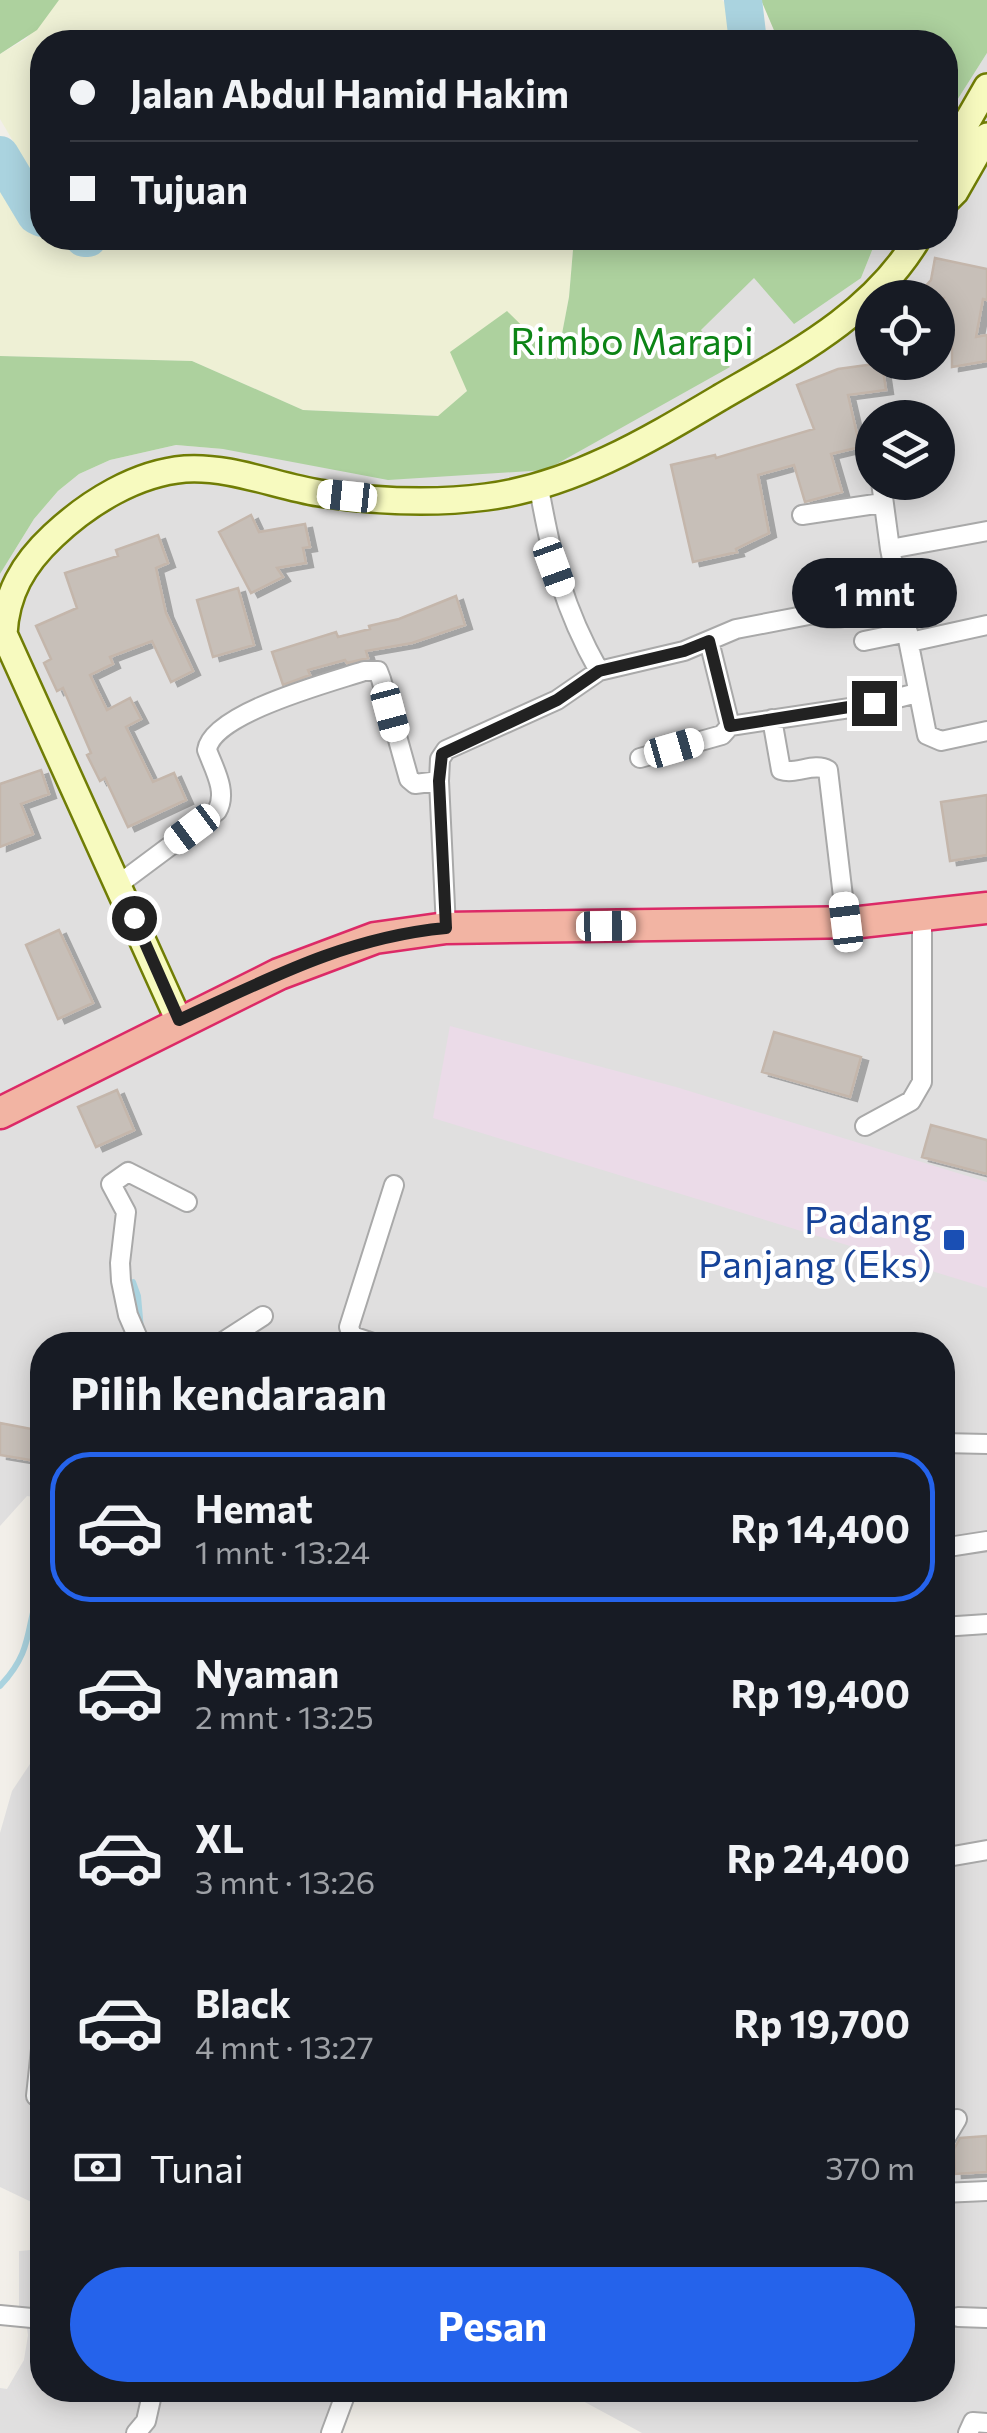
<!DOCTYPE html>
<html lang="id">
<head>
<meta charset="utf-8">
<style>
  :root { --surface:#171b24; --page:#242831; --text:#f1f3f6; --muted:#9ea1a6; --line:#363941; --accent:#2563eb }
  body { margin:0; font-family:Commissioner,sans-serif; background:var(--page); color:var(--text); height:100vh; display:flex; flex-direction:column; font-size:38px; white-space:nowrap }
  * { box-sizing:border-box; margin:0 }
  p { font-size:32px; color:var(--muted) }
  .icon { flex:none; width:55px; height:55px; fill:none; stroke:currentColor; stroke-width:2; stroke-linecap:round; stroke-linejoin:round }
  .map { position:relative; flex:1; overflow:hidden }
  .drawer { position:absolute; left:30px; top:1332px; width:925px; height:1070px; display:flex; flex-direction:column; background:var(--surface); border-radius:40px; box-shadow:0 5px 25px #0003 }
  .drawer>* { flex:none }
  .guide { position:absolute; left:30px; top:30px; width:928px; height:220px; border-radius:40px; box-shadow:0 5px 25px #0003; display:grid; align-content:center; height:220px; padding:0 40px; background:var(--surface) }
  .controls { position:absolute; left:855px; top:280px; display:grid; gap:20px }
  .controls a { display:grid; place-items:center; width:100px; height:100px; border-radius:50%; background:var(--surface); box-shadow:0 5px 25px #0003; font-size:50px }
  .end { position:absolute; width:45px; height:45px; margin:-22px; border:12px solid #222; background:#fff; box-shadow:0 0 0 5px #fff }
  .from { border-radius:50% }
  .bubble { position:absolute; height:70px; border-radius:35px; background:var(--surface); box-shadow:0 5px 25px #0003; font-size:32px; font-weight:700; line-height:70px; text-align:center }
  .car { position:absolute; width:30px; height:60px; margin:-30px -15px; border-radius:12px; box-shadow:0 0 8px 2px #0007; background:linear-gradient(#fff 24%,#345 0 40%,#fff 0 76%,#345 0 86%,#fff 0) }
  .guide b { display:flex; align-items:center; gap:35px; height:95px; font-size:38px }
  .guide b+b { border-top:2px solid var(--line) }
  .guide i { width:25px; height:25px; background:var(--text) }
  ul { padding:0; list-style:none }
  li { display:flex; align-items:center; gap:30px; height:150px; margin:0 20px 15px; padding:0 20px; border:5px solid transparent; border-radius:40px }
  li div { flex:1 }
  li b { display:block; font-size:38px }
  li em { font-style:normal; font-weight:700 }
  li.selected { border-color:var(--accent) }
  li>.icon { width:90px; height:90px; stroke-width:1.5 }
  h2 { padding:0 40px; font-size:45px; line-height:120px }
  .pay { display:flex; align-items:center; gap:25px; height:110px; padding:0 40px; font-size:38px }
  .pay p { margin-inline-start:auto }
  .button { display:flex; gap:20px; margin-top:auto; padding:20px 40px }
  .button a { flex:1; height:115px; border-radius:60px; background:var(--accent); color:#fff; font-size:40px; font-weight:700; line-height:115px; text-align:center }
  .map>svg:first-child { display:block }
  .residential { fill:#e0dfdf; fill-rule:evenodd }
  .industrial { fill:#ebdbe8 }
  .farmland { fill:#eef0d5 }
  .forest { fill:#add19e }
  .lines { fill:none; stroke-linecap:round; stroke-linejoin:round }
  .stream { stroke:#aad3df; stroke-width:6 }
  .river { stroke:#aad3df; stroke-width:38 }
  .building { fill:#c7bfb8; stroke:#c4b6ab; stroke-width:2.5; filter:url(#shadow) }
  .minor-casing { stroke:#a9a9a9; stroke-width:22 }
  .secondary-casing { stroke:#707d05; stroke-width:30 }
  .trunk-casing { stroke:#dc2a67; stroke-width:35 }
  .minor { stroke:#fff; stroke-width:18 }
  .secondary { stroke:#f7fabf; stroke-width:25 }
  .trunk { stroke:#f2b4a3; stroke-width:30 }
  .route { stroke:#222; stroke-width:12 }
  .transit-dot { fill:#1a4fb4; stroke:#fff; stroke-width:4 }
  .labels { text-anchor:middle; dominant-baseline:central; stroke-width:8; stroke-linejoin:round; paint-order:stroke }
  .park-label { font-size:38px; fill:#0c8416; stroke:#fff }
  .transit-label { font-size:38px; fill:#164399; stroke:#fff; text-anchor:end }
</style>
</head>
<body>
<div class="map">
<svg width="987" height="2433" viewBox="0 0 987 2433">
  <defs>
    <filter id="shadow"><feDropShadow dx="7" dy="4" stdDeviation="0" flood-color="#0004"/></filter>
  </defs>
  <rect width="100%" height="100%" fill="#f2efe9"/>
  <!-- residential -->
  <path class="residential" d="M987,53v2380h-345l-61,-33 6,-10h355v-1045h-900v153l-15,-2 -27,30v-952l34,-55 24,-28 21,-17 31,-14 66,-15 47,4 507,-82 -29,-37 53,-53 107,1 16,-40h68v-126l4,1zM872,298h66v64h-66zM872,418h66v64h-66z
    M30,1764l12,7v436l-42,-20v-354l12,-42z
    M42,2249v60l-23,-2v-56z
    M25,2317l17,1v72h307l-16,43h-333v-45l7,1 17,-29 4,-25z"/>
  <!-- industrial -->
  <path class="industrial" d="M450,1026l226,61 311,95v106l-554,-170z"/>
  <!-- farmland -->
  <path class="farmland" d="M59,0h663l5,5 3,37h-688v148l-42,-71v-65l26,-15z
    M0,185l25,42 59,27 72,-16h418l-5,59 -12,64 -90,30 -28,25 -136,-6 -111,-49 -192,-5z"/>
  <!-- forest -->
  <path class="forest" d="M0,0h59l-22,30 -37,24z
    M761,0h226v53l-38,60 -4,-1v-70h-170l1,-7z
    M574,238h303l-16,40 -67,46 -40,-46 -53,52 29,37 -184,103 -158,10 -165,-31 -47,-4 -66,15 -31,14 -21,17 -24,28 -34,55v-218l192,5 111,49 135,6 29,-25 -17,-39 57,-41 50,49 12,-63z"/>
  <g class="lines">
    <!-- stream -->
    <path class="stream" d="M133,1282l5,14 3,34
      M0,1686c36,-38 24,-60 42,-102"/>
    <!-- river -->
    <path class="river" d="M743,0l5,42
      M0,155l36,60 6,3
      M84,238h4"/>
  </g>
  <!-- building -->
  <path class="building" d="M935,258l52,11v31l-4,-1 -7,38 11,-2v26l-35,6v-45l-13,-2 5,-22h-29l16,-18z
    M882,363l4,27 -38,5 12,52 -29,7 11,38 -37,10 -11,-37 -36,10 11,58 -33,16 1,3 -44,10 -22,-97 44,-10 1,3 98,-29 -17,-44 41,-16z
    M251,515l8,17 46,-8 5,23 -7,1 3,15 -29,5 6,9 -32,16 -32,-61z
    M158,535l10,28 -12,5 10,45 27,58 -22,11 -19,-41 -42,16 3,7 -23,11 17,35 23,-12 11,21 -15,8 27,55 21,-9 12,27 -58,27 -23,-49 -5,3 -13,-26 4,-2 -28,-65 -6,3 -13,-28 7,-4 -15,-33 41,-18 -12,-35 53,-17 -2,-6z
    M238,588l16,57 -41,12 -16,-57z
    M456,596l9,29 -53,18 -46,8 2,7 -21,5 -2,-3 -37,10 2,5 -27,10 -11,-33 64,-20 2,5 32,-8 -1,-3 30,-7z
    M41,770l8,24 -28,10 12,30 -33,13v-63z
    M987,795v60l-37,6 -9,-59z
    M59,930l34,73 -35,16 -32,-74z
    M774,1032l87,25 -11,40 -88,-25z
    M117,1090l17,40 -38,17 -18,-40z
    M931,1125l56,15v34l-65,-17z
    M0,1423l42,8v31l-42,-7z
    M987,2136v36l-32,2 -1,-25 6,-11z"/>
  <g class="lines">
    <!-- minor casing -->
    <g class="minor-casing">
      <path id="minor" d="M881,482l9,67
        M539,488c13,72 24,119 60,183
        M802,515l80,-12
        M987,531l-97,18 37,186 14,6 46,-10
        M709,641l21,85
        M864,641l44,-9
        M910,642l77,-17
        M772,719l9,51c15,5 33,-8 47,0l18,152
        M640,758l82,-23 8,-9 140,-21 47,-12
        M119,884l98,-73c11,-19 -3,-42 -10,-61 5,-37 124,-68 157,-79h14l3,8 28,100 6,5 24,-3
        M446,928l-7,-147 1,-22 6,-9 111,-50 42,-29 85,-20 52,-22 78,-15c23,11 62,-5 87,-11
        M865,1126l46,-25 11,-19v-166
        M141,1345l-13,-30 -7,-34 -1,-18 6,-51 -15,-28 17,-12 59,30
        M218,1345l45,-29
        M379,1345l-27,-9 -3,-9 45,-142
        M942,1443l45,1
        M942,1548l45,-7
        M942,1627l45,-3
        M942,1858l45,-8
        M36,2096l6,-56
        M942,2144l15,-25
        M942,2193l45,-2
        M0,2315l42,4
        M958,2317l29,1
        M136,2433l10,-12 7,-31
        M331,2433l16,-43
        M968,2433l5,-11 14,1"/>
    </g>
    <!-- secondary casing -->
    <g class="secondary-casing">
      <path id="secondary" d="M945,160l42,-73
        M945,202l10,-10 32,-56
        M179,1021l-175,-387c2,-40 19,-70 49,-98 35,-33 83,-63 132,-67 45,-3 91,17 134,24 53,8 114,11 167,4 86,-11 161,-56 235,-100 74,-43 152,-83 197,-159"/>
    </g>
    <!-- trunk casing -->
    <g class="trunk-casing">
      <path id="trunk" d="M0,1113l279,-139 96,-36 71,-10 414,-6 127,-14"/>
    </g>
    <!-- minor -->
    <use href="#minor" class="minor"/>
    <!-- secondary -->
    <use href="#secondary" class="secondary"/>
    <!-- trunk -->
    <use href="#trunk" class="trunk"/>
  </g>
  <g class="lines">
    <!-- route -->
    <path class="route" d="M134,918l45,102c89,-41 168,-83 267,-92l-7,-147 3,-27 115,-54 42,-29 85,-20 25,-10 21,85 144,-23"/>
  </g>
  <!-- markers -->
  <rect class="transit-dot" x="942" y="1228" width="24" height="24" rx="5"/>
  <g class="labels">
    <!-- park labels -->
    <g class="park-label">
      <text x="632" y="339">Rimbo Marapi</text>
    </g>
    <!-- transit labels -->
    <g class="transit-label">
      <text x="932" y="1218">Padang<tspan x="932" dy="44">Panjang (Eks)</tspan></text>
    </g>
  </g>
</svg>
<div class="controls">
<a><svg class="icon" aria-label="locate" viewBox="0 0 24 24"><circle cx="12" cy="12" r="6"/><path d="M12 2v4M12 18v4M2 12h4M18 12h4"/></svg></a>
<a><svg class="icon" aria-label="layers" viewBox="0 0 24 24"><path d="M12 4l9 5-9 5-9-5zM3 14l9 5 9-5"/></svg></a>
</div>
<i class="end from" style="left:134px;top:918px"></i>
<i class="end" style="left:874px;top:703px"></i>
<div class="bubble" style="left:792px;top:558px;width:165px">1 mnt</div>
<i class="car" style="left:347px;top:496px;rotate:276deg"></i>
<i class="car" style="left:554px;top:567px;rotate:160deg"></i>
<i class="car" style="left:390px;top:712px;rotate:165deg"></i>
<i class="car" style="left:674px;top:748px;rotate:74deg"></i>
<i class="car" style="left:192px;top:829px;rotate:233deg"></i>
<i class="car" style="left:846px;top:922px;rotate:353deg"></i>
<i class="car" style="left:606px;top:926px;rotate:89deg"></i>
<div class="guide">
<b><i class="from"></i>Jalan Abdul Hamid Hakim</b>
<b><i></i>Tujuan</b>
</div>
<section class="drawer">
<h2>Pilih kendaraan</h2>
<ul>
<li class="selected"><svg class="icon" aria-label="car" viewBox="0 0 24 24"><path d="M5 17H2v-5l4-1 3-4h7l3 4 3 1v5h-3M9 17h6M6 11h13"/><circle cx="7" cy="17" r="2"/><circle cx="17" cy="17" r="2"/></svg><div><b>Hemat</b><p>1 mnt · 13:24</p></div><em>Rp 14,400</em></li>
<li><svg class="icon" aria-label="car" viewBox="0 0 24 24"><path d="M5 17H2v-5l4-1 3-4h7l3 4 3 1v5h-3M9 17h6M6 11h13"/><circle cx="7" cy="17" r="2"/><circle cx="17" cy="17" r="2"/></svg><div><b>Nyaman</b><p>2 mnt · 13:25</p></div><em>Rp 19,400</em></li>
<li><svg class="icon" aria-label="car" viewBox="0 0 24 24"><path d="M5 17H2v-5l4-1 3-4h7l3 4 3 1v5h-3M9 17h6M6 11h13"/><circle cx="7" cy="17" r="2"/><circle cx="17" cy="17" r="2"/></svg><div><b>XL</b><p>3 mnt · 13:26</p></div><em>Rp 24,400</em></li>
<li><svg class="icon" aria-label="car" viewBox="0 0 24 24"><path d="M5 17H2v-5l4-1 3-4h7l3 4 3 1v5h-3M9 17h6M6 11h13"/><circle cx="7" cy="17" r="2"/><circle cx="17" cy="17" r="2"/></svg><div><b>Black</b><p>4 mnt · 13:27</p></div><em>Rp 19,700</em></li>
</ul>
<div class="pay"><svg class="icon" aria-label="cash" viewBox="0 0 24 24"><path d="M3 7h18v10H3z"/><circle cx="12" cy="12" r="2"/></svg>Tunai<p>370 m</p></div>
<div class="button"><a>Pesan</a></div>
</section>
</div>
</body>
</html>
